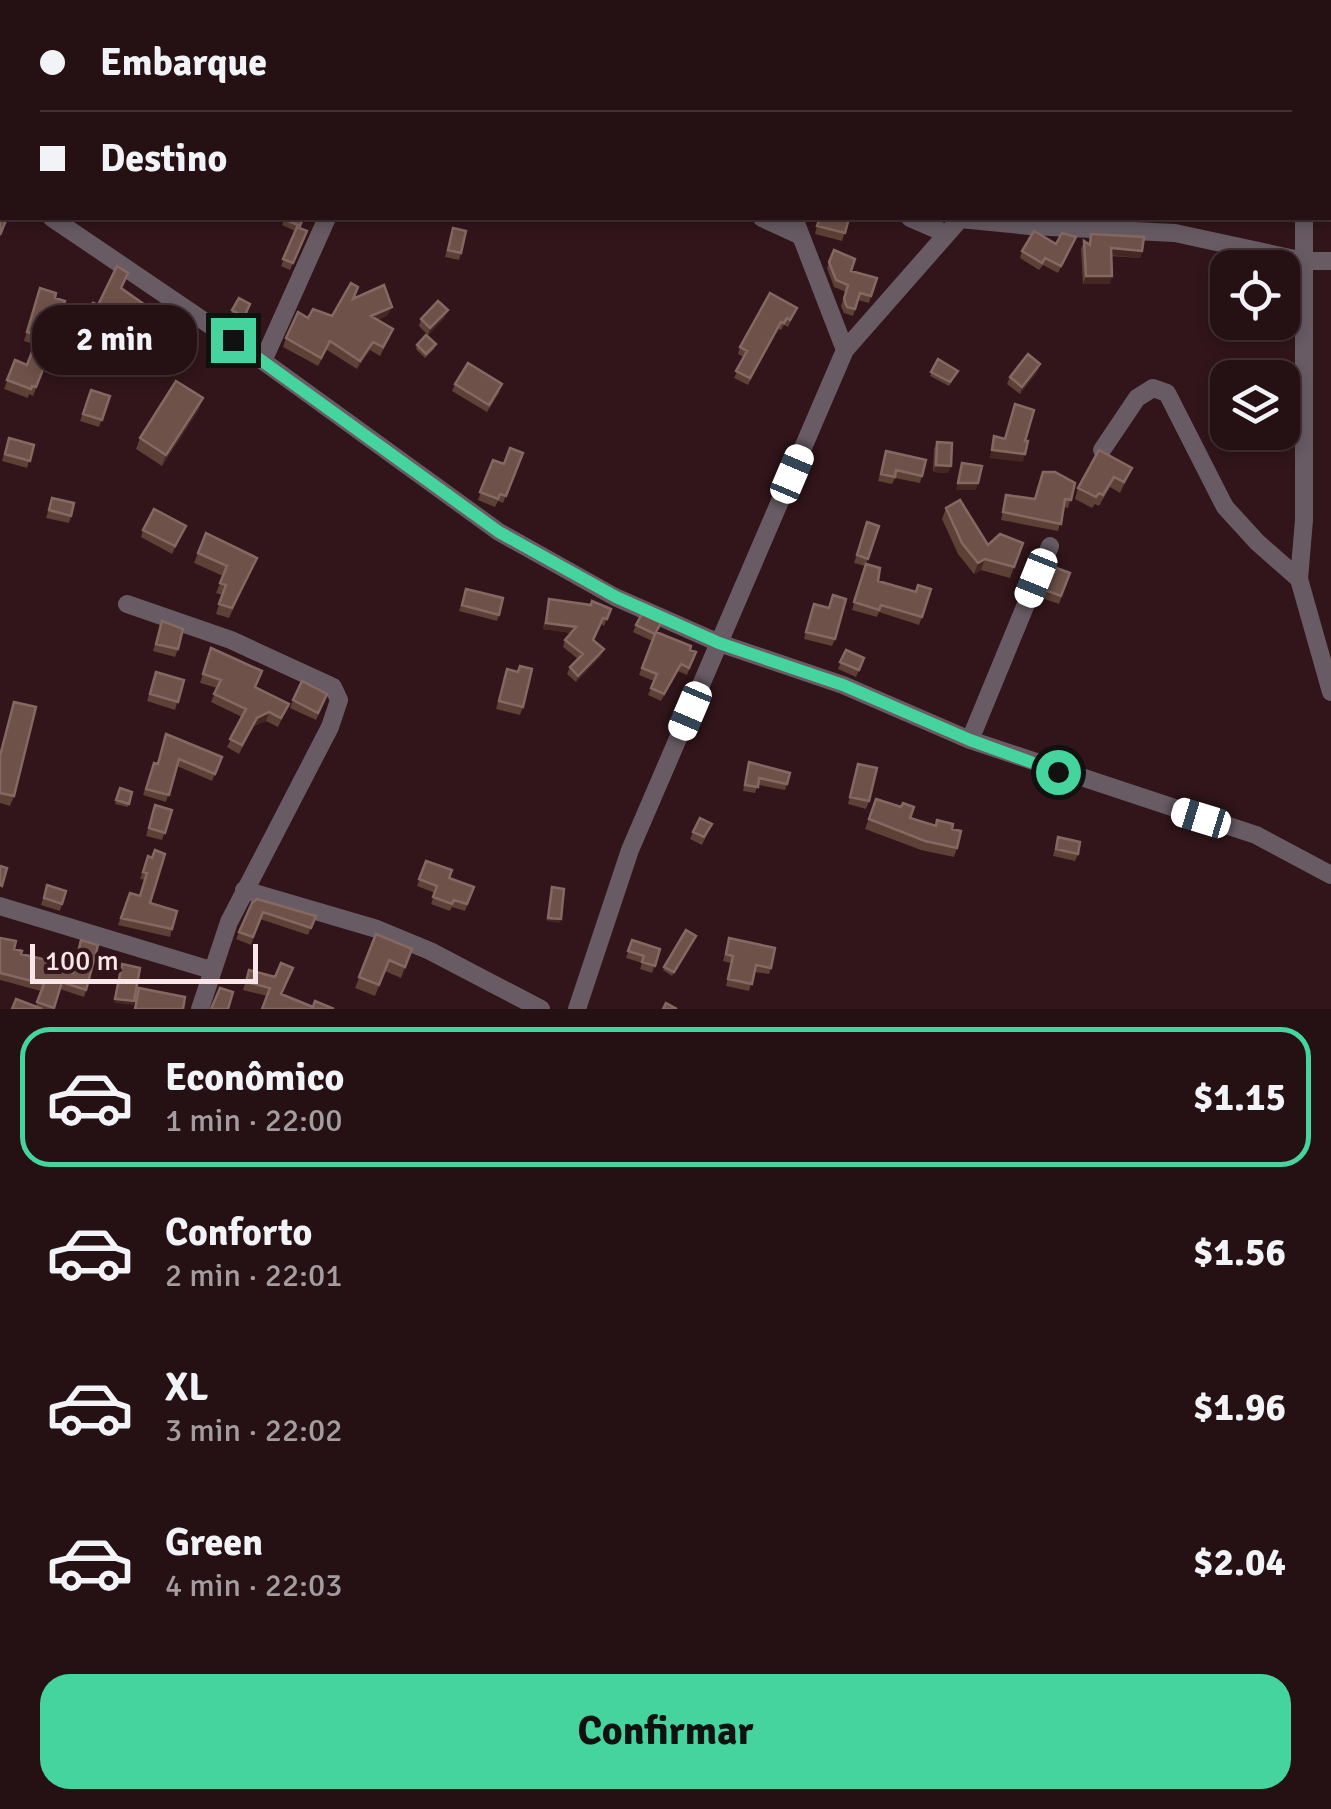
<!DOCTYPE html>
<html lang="pt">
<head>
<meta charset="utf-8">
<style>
  :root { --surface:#251014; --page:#311e22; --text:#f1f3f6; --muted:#a39da0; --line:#423034; --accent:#46d49e }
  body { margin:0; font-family:Signika,sans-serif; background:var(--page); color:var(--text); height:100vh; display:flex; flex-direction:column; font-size:38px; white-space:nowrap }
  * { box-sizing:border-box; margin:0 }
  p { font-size:32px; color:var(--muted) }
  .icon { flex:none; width:55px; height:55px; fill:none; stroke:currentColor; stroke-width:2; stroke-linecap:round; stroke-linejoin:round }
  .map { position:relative; height:1009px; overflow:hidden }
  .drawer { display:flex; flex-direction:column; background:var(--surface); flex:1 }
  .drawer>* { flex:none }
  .top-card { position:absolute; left:0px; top:0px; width:1332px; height:220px; box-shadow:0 5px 15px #0003,0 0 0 2px var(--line); display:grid; align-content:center; height:220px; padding:0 40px; background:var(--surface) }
  .tools { position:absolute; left:1210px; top:250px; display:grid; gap:20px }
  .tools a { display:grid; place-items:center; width:90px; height:90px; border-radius:20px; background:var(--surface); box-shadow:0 5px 15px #0003,0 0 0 2px var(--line); font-size:50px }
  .scale { position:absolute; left:30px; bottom:25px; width:228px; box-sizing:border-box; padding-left:10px; border:5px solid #fae6e8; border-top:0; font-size:28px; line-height:35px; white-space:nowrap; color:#fae6e8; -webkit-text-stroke:8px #31151a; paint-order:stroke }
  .end { position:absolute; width:45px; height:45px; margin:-22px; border:12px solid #46d49e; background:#111; box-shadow:0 0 0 5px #111 }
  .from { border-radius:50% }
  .bubble { position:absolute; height:70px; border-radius:30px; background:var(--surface); box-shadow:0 5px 15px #0003,0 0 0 2px var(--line); font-size:32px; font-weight:800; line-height:70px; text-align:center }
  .car { position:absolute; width:30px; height:60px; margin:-30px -15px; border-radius:12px; box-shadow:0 0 8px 2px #0007; background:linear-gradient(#fff 24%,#345 0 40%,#fff 0 76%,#345 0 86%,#fff 0) }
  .top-card b { display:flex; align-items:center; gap:35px; height:95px; font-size:38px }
  .top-card b+b { border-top:2px solid var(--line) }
  .top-card i { width:25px; height:25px; background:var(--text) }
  ul { padding:18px 0 0; list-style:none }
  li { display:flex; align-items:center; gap:30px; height:140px; margin:0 20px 15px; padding:0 20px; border:5px solid transparent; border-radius:30px }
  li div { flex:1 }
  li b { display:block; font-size:38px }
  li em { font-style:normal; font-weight:800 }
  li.current { border-color:var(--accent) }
  li>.icon { width:90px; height:90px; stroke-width:1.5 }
  .button { display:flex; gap:20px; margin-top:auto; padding:20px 40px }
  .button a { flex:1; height:115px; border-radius:30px; background:var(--accent); color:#111; font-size:40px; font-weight:800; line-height:115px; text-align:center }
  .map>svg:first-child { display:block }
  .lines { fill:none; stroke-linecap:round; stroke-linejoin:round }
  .street { stroke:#685b64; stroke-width:18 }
  .wall { fill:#5d4036 }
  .shaded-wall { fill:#442723 }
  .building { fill:#6e5149; stroke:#846962; stroke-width:2.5 }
  .route { stroke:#46d49e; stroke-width:12 }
</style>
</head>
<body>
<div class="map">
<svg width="1331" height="1009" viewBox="0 0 1331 1009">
  <rect width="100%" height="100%" fill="#31151a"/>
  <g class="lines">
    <!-- street -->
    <path class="street" d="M486,0l3,2
      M761,0l1,2
      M832,2l7,-2
      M1101,2l2,-2
      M1321,2v-2
      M0,13l2,-9
      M0,181l2,1
      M52,218l211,143 236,171 116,65 104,46 124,42 127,55 286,95 75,40
      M762,218l35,16
      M794,218l51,132
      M910,218l37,16
      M1304,218v302l-5,59 32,113
      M960,219l70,7 145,7 129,28h27
      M263,361l64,-143
      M1102,450l35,-52 16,-10 14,5 58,114 32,35 42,37
      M127,604l104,36 102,47 6,13 -9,27 -101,195 -29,87
      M970,740l80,-194
      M244,890l133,39 53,22 111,58
      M0,906l211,64
      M577,1009l53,-159 215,-500 116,-132"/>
  </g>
  <!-- wall -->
  <path class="wall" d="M285,218h18l-4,10 8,3 -17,39 -9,-4 14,-35 -13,-6z
    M819,218h30l-7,23 -27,-7z
    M453,228l8,25 -2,7 -14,-3z
    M1091,234l51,17 -2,7 -29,-2 -1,28h-27l-2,-35 3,-8 4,3z
    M1076,237l-18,36 -15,-8 -4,5 -19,-12 2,-7z
    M834,250l37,46 -2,7 -11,-3 -5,16 -9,-3 -3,-7 5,-14 -12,-5 -7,-19z
    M40,288l15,10 8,8 26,8 9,-9 24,-16 40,39 -11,21 -48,-29 -10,29 -21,-7 -3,8 -3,-1 -7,17 -13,-5 -13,35 -4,-2 -1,4 -24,-9 11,-29 12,5 7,-21 -10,-3z
    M353,299l35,16 -10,5 12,17 -10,19 -10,-6 -13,19 -30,-19 -9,16 -35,-19 3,-9 46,-22z
    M797,308l-9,19 -4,-2 -3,5 -3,-1 -30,56 -14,-7 10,-21 -6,-3 2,-7z
    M232,310l16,2 -7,12 -11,-6z
    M445,317l-17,18 -9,-9 2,-7z
    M417,345l18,3 -10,10 -9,-9z
    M115,347l35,10 -7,17 -33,-7z
    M938,359l18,16 -7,11 -19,-10z
    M1038,371l-18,23 -13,-10 3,-7z
    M455,384l45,7 -13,21 -35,-21z
    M91,390l19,6 -11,31 -19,-6z
    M199,409l-37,57 -26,-17 4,-11z
    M9,438l25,7 -7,23 -25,-7z
    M937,442l11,31 -15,-1 1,-23z
    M886,451l36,25 -2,7 -25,-5 -3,6 -14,-3z
    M523,453l-20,50 -5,-2 -3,6 -17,-7 15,-40 11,4z
    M1132,468l-12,25 -10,-6 -11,19 -4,-2 -3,4 -17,-9 3,-11z
    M1075,483l-7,25 -4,-1 -6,24 -57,-11 5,-25 29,4z
    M52,498l19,18 -2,7 -23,-5z
    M946,508l42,37 35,-2 -13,35 -29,-8 -7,4 -16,-20 -16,-35z
    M867,522l12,4 -13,38 12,17 44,36 -3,8 -40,-13 -2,5 -25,-7 13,-44 -11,-3z
    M186,526l-14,28 -31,-17 2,-7z
    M206,533l51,25 -28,60 -13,-4 6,-19 -6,-2 7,-17 -29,-13z
    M1070,573l-11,31 -17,-6 3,-8z
    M466,589l33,26 -2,6 -38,-10z
    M549,599l62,10 -7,17 -3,-2 -7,16 7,16 -25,26 -9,-8 3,-7 8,-8 -15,-12 2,-7 6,-7 -28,-4z
    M829,608l6,31 -3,7 -28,-7 7,-28z
    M162,621l16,28 -3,8 -22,-6z
    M636,625l21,8 39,19 -9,23 -9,-4 -17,30 -13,-6 6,-14 -15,-6 13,-34 -19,-9z
    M211,648l45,39 33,17 -11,23 -12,-6 -12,5 -15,28 -12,-7 15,-30 -31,-15 6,-14 -17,-5z
    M846,650l18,8 -8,19 -18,-8z
    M507,669l11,3 5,35 -3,8 -24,-6z
    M156,672l28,8 -9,30 -28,-9z
    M293,700l32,1 -9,19 -26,-12z
    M14,702v94l-4,10 -10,-3v-51z
    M166,734l56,23 -10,24 -35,-15 -11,36 -23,-7 11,-32 3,1z
    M749,762l38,22 -2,6 -27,-5 -3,8 -12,-2z
    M858,764l11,37 -3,8 -18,-5z
    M120,788l12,4 -4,15 -13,-3z
    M876,799l81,49 -3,9 -33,-7 -56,-21z
    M155,805l17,5 -10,30 -16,-4z
    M712,824l-10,21 -12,-6 3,-7z
    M1058,837l20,17 -3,7 -22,-5z
    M148,856l2,47 22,26 -2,8 -52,-12 12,-32 10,3 5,-16 -5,-1z
    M426,861l23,17 25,9 -9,24 -13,-4 -2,4 -19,-7 4,-11 -18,-7z
    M47,885l19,6 -6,20 -19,-6z
    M252,903l64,13 -8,19 -48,-16 -9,26 -15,-6z
    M376,934l36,15 -11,29 -16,-7 -10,25 -20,-8z
    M696,936l-24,40 -9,-6 1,-3z
    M0,938l21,16 25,12 26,7 9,-33 5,50 -2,7 -24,-8 -7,20h-41l24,-3 5,-15 -41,-11z
    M729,938l42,30 -2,6 -15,-2 -5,19 -23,-5 5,-23 -8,-2z
    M632,940l28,9 -8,24 -12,-4 2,-6 -16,-5z
    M249,970l33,24 31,13 -51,2 5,-13 -24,-6z"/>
  <!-- shaded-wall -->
  <path class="shaded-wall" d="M1111,248l31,3 -2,7 -32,-3z
    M1086,276h26l-2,8h-27z
    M392,307l-4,8 -20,10 3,-9z
    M448,310l-3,7 -17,18 2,-7z
    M373,342l-3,8 -13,19 3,-8z
    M1040,364l-2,7 -18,23 2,-7z
    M203,398l-4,11 -37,57 4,-11z
    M992,450l33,4 -2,8 -34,-4z
    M936,465l15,1 -3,7 -15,-1z
    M958,483h20l-2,7h-20z
    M985,559l-4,11 -7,4 4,-11z
    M546,623l30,4 -3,6 -30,-4z
    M604,649l-3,7 -25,26 2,-6z
    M269,712l-3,9 -12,5 -15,28 18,-36z
    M548,918l13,1 -1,4 -14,-2z
    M115,999l19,2 -1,4 -19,-2z"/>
  <!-- building -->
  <path class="building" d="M689,0h16l10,2h-27z
    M959,0h21l6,2h-28z
    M0,214h2v4h5l-7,17z
    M285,218h18l-3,8 -16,-7z
    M820,218h29l-4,15 -28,-7z
    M297,227l10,4 -14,32 -10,-4z
    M453,228l13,3 -5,22 -13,-3z
    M1034,231l22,13 6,-11 14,4 -15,29 -16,-8 -3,5 -20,-12z
    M1091,234l53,3 -2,14 -31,-3 1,28h-26l-2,-35 6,4z
    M834,250l21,9 -4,12 26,7 -6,18 -11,-3 -5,16 -8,-2 -3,-8 4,-14 -12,-5 -7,-18z
    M117,266l11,7 -7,15 44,31 -11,21 -48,-29 -9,29 -22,-7 -3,8 -3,-1 -7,17 -12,-5 -14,35 -4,-1 -1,3 -24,-9 8,-20 12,5 11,-29 -11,-4 13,-44 16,5 -1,5 10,3 -2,5 26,8 4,-11 5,2z
    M351,283l7,4 -5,12 31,-14 8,22 -21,9 22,13 -10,18 -10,-5 -13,19 -30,-20 -9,17 -35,-20 12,-26 10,6 5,-9 19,7z
    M770,293l27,15 -7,12 -3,-2 -3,5 -3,-1 -31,56 -14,-7 11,-20 -7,-4z
    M239,298l11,6 -6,13 -12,-7z
    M438,301l10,9 -18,18 -9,-9z
    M426,335l10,9 -10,10 -9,-9z
    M115,347l35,10 -5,13 -33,-7z
    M1028,354l12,10 -18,23 -12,-10z
    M938,359l20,12 -8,11 -19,-10z
    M468,363l34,21 -13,21 -34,-21z
    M176,381l27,17 -37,57 -26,-17z
    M91,390l19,6 -8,24 -19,-6z
    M1015,404l19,6 -9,31h3l-3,13 -33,-4 2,-14 11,3z
    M9,438l25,7 -4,16 -25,-7z
    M937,442l15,1 -1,23 -15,-1z
    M510,448l13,5 -17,43 -6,-2 -2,5 -18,-7 13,-32 11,4z
    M1099,450l33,18 -8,14 -10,-5 -11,18 -4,-2 -3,4 -18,-9z
    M886,451l40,9 -4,16 -26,-6 -1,7 -14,-3z
    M962,463l20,3 -4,17h-20z
    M1043,472h12l20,11 -4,17 -6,-1 -4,25 -58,-12 3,-17 29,4z
    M52,498l22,5 -3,13 -22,-6z
    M960,500l28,45 12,-11 23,9 -9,24 -29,-8 -7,4 -16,-20 -16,-35z
    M154,509l32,17 -11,20 -32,-16z
    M867,522l12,4 -11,33 -11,-4z
    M206,533l51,25 -25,50 -13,-4 7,-19 -6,-2 7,-17 -29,-13z
    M866,564l14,4 -2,13 38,11 2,-7 13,4 -9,28 -41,-12 -2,5 -25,-8z
    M1054,567l16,6 -9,23 -16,-6z
    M466,589l37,9 -4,17 -37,-10z
    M833,595l13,4 -11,40 -29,-7 8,-28 15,4z
    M549,599l42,6 1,-4 19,8 -4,10 -4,-1 -10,22 11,9 -26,27 -8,-9 13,-13 -18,-14 11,-13 -30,-4z
    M642,614l19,9 -5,9 35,14 -1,4 6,2 -7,16 -8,-4 -17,30 -13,-6 6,-14 -15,-6 13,-34 -19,-9z
    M162,621l21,8 -5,20 -22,-5z
    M211,648l51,23 -7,16 34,17 -8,14 -12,-6 -12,6 -15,27 -12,-6 16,-30 -32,-15 7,-14 -18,-6z
    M846,650l18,8 -5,12 -19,-8z
    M520,666l12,3 -9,38 -24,-6 8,-32 11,3z
    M156,672l28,8 -6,22 -28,-8z
    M302,681l25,13 -9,19 -25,-13z
    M14,702l22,5 -22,89 -14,-3v-37z
    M166,734l56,23 -7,17 -36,-15 -10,36 -23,-6 8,-26 4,1z
    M749,762l41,11 -3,11 -28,-6 -1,9 -13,-2z
    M858,764l19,4 -8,33 -19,-4z
    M120,788l12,4 -3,12 -13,-4z
    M876,799l25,8 2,-4 11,4 -4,11 26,8 1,-6 16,4 -1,5 9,2 -4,17 -32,-7 -56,-22z
    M155,805l17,5 -7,23 -16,-5z
    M700,818l12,6 -8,13 -11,-5z
    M1058,837l22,5 -2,12 -22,-5z
    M155,850l10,4 -15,49 27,8 -5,18 -51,-11 9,-25 10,3 7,-23 -4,-1 5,-16 4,2z
    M426,861l26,9 -3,8 25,9 -7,17 -13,-4 -2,4 -19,-7 4,-11 -18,-7z
    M0,866l7,2 -5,18 -2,-1z
    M47,885l19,6 -4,13 -18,-6z
    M552,887l12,2 -3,30 -13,-1z
    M257,899l59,17 -5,12 -48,-16 -10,25 -14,-5 13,-29z
    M686,930l10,6 -22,36 -10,-5z
    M376,934l36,15 -7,18 -16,-7 -10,25 -20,-8z
    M0,938l16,3 -2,8 8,2 -1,3 26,6 -1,6 27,7 8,-33 17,5 -12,45 -24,-8 -8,26 -17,-6 7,-18 -44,-11z
    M729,938l46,10 -4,20 -15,-3 -4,19 -24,-5 5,-23 -7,-2z
    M632,940l28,9 -5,17 -13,-4 2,-6 -16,-5z
    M281,963l12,5 -12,26 32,13 2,-6 19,8h-72l8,-21 -24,-6 3,-12 26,7z
    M122,964l18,4 -6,33 -19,-2z
    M139,988l46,9 -2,12h-48z
    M220,988l13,4 -5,17h-17z
    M16,999l26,10h-30z
    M666,1003l11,6h-14z"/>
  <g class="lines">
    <!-- route -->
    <path class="route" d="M233,340l266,192 117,65 103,46 124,42 127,55 88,32"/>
  </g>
</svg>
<div class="tools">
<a><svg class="icon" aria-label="locate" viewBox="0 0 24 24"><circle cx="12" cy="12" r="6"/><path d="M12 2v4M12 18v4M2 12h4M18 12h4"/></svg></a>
<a><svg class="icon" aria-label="layers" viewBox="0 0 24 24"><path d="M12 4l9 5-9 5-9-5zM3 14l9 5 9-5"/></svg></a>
</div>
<div class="scale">100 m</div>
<i class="end from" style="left:1058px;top:772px"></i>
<i class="end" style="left:233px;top:340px"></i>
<div class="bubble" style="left:32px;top:305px;width:165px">2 min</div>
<i class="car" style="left:792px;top:474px;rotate:23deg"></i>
<i class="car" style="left:1036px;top:578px;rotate:202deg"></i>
<i class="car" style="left:690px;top:711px;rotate:203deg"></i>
<i class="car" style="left:1201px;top:818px;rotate:287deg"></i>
<div class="top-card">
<b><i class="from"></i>Embarque</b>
<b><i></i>Destino</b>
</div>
</div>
<section class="drawer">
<ul>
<li class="current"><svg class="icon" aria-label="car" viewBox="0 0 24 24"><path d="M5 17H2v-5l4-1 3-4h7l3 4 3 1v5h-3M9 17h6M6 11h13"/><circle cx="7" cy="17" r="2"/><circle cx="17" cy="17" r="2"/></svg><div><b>Econômico</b><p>1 min · 22:00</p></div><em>$1.15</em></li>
<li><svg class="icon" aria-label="car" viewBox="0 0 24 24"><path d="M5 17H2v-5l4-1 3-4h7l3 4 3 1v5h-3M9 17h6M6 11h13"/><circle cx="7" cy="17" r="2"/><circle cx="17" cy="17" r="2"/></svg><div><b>Conforto</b><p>2 min · 22:01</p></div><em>$1.56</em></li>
<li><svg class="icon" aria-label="car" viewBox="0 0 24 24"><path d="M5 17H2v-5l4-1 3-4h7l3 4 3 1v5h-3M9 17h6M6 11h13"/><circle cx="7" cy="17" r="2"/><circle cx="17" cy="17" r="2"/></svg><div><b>XL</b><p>3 min · 22:02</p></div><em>$1.96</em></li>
<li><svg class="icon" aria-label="car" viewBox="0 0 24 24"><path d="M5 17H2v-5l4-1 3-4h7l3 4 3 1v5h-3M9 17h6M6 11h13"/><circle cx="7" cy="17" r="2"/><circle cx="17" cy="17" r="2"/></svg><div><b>Green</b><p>4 min · 22:03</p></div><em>$2.04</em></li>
</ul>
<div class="button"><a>Confirmar</a></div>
</section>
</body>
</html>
